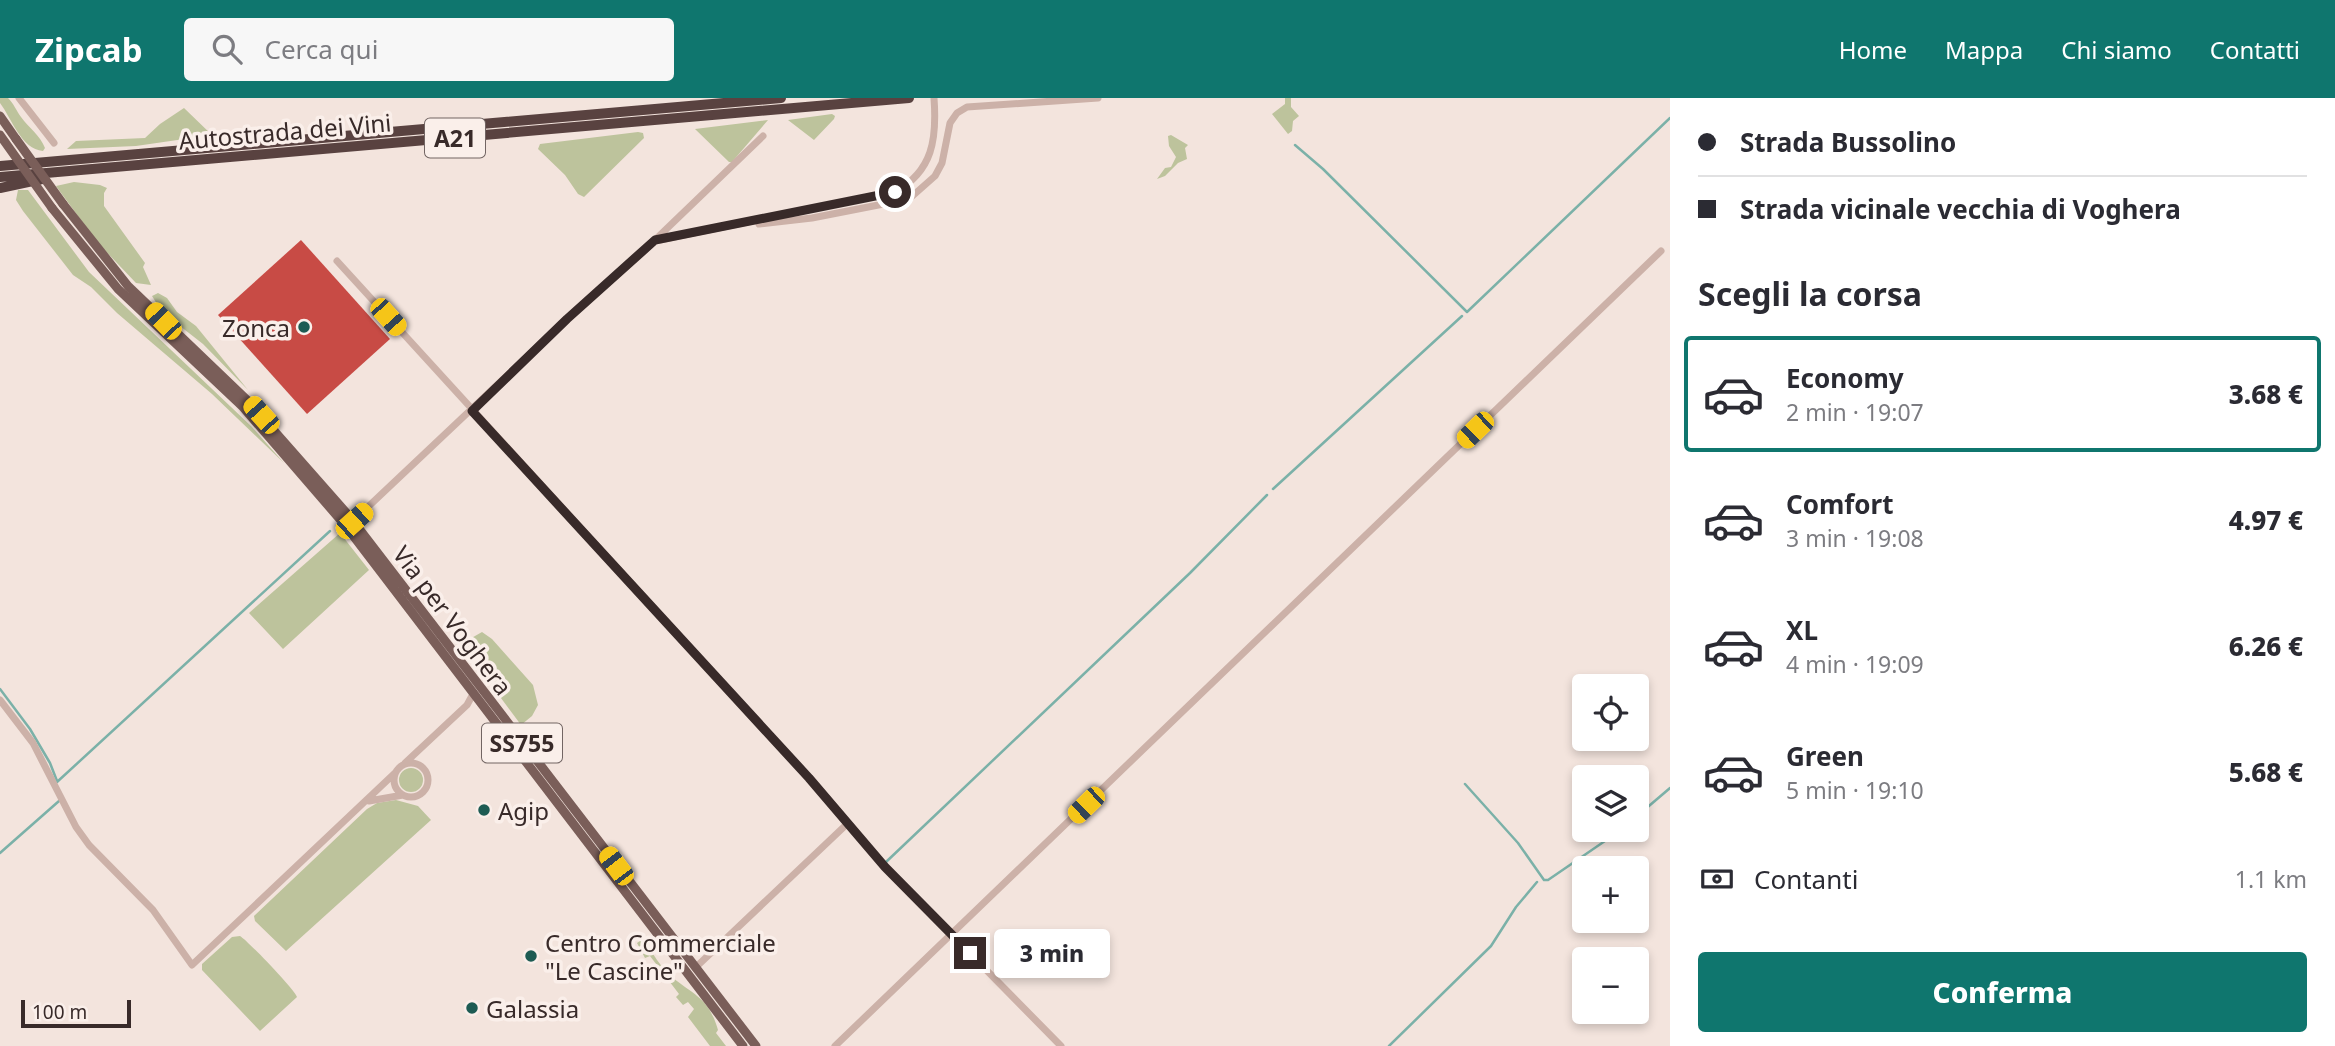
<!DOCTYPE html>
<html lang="it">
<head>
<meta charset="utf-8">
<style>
  :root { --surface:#fff; --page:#f7f7f7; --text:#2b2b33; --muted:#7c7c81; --line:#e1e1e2; --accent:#0f766e }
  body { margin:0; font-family:"Noto Sans",sans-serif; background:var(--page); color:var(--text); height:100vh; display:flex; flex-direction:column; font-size:26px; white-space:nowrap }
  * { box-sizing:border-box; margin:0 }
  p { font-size:23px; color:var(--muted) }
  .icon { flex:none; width:38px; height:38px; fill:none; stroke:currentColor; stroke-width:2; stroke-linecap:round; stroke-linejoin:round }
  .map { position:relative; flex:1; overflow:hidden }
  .side { display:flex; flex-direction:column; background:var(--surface); width:665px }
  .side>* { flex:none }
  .hud { display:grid; align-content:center; height:154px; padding:0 28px; background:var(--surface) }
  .tools { position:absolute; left:1572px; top:576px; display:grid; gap:14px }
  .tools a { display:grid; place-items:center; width:77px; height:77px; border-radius:7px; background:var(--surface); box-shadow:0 4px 10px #0003; font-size:35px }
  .scale { position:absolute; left:21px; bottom:18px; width:110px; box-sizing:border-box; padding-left:7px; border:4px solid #382a29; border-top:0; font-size:19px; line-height:24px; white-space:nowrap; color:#382a29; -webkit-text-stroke:5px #faefea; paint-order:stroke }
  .end { position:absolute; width:32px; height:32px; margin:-16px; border:9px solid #382a29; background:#fff; box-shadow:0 0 0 4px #fff }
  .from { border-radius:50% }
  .bubble { position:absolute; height:49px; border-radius:7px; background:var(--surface); box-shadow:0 4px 10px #0003; font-size:23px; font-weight:800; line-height:49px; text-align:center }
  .car { position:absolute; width:21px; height:42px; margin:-21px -10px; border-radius:9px; box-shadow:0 0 5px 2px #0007; background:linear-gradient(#f5c518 24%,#345 0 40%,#f5c518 0 76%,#345 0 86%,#f5c518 0) }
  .hud b { display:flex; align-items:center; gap:24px; height:66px; font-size:26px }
  .hud b+b { border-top:2px solid var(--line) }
  .hud i { width:18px; height:18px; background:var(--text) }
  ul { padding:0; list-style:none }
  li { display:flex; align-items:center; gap:21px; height:116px; margin:0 14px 10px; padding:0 14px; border:4px solid transparent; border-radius:7px }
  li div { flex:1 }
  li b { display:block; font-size:26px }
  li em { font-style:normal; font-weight:800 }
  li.on { border-color:var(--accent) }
  li>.icon { width:63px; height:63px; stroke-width:1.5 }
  h2 { padding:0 28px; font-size:32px; line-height:84px }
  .pay { display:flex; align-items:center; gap:18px; height:77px; padding:0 28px; font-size:26px }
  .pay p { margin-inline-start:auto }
  .action { display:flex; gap:14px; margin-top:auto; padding:14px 28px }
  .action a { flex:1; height:80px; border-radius:7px; background:var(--accent); color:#fff; font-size:28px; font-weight:800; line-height:80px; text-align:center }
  header { display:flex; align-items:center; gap:42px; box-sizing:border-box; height:98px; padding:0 35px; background:var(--accent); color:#fff }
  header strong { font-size:33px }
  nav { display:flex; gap:38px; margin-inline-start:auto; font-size:24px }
  .search { width:490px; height:63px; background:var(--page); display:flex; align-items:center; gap:18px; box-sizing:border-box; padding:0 24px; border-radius:7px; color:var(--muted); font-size:26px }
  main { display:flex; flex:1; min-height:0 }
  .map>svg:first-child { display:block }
  .green { fill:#bdc39c }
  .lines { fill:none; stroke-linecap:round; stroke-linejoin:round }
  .stream { stroke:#7bb1a8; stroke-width:2.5 }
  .building { fill:#c84b45 }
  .minor { stroke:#ccb1a8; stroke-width:7 }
  .major { stroke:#7a5e59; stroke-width:9 }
  .highway { stroke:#594240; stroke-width:10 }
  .major-bridge { stroke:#7a5e59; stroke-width:9 }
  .route { stroke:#382a29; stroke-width:9 }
  .poi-dot { fill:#1d5b53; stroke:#faefea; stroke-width:2.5 }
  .labels { text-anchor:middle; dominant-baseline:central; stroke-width:7; stroke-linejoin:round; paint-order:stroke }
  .shield { fill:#faefea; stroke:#726563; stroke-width:2 }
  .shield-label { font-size:23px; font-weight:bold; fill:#382a29 }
  .street-label { font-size:24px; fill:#382a29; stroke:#faefea }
  .poi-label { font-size:24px; fill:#382a29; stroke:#faefea; text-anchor:start }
</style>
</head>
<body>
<header>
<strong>Zipcab</strong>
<div class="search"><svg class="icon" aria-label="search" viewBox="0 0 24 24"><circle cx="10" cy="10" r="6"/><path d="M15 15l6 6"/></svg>Cerca qui</div>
<nav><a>Home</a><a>Mappa</a><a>Chi siamo</a><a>Contatti</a></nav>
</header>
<main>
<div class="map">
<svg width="1670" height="948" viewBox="0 0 1670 948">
  <rect width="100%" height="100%" fill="#f3e4dd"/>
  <!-- green -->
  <path class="green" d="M0,0h8c6,6 8,12 13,19 8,11 19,18 24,31l-2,3c-22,-2 -31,-32 -43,-48z
    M1285,0h6v9l8,9 -6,5 -1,10 -4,3 -16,-20 13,-10z
    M184,10l29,28 -12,-2 -3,3 -62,9 -69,3 9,-8 69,-3 15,-14z
    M832,16l3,2 -1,3 -20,21 -26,-20z
    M768,22l-36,42h-3l-34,-33z
    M638,34l5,1 1,5 -60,59 -6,-3 -13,-19 -27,-26 2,-5z
    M1171,37l17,10 -3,3 2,11 -9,4 -13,13 -8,3 8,-11 6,-1 5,-10 -7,-11 -1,-10z
    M74,84l26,3 7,3 -3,5v13l41,57 -2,4 8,18 -15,-2 -39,-41 -41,-56z
    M18,92h10l61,82 162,154 33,37 -72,-69 -95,-81 -26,-26 -18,-12 -50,-64 -7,-11z
    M158,195l9,5 10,14 19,14 52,64 -45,-46 -41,-32 -10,-16z
    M340,435l29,37 -86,79 -34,-36z
    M482,534l10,7 41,46 5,20 -6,11 -11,9 -54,-73 1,-12z
    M399 682a12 12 0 1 1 24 0a12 12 0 1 1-24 0Z
    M396,702l22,6 13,14 -145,131 -31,-30 -1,-5 113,-107 10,-6z
    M240,838c8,5 55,54 57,61l-37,34 -58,-61v-6l30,-27z
    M643,841c9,12 18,30 30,39 23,18 36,21 45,52l-2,3 10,13h-16l-22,-29 6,-8 -6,-7 -5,3 -7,-8 3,-3 -29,-38 -5,2 -8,-15z"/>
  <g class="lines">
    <!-- stream -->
    <path class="stream" d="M1295,47l28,24 144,143 203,-194
      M1273,391l189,-173
      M0,591l30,40 20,34 7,18
      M57,684l273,-251
      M1465,686l53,59 26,37h4l73,-50
      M1636,719l34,-29
      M0,755l59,-52
      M886,764l304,-289 77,-78
      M1389,948l102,-100 25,-39 21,-25"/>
  </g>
  <!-- building -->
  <path class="building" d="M301,142l89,99 -83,75 -89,-99z"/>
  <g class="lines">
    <!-- minor -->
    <path class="minor" d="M19,0l35,45
      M759,126l53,-6 97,-19 26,-23 7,-13 8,-40 7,-10 10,-6 131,-9
      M657,140l106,-102
      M337,163l490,537 58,69 176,179
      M353,423l214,-202 88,-78 240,-49c38,-21 42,-53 39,-94
      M0,602l33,43 43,84 13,18 64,65 39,55 204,-193
      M394 682a17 17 0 1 1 34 0a17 17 0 1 1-34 0Z
      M405,665l62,-58 6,-11
      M369,703l34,-6
      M695,870l153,-145
      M835,948l826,-795"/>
    <!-- major -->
    <path class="major" d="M0,18l16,23
      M63,106l65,82 119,114 103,117 406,529
      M52,110l66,81 125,118 102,118 398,521"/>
    <!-- highway -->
    <path class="highway" d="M0,68l781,-68
      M0,79l909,-79
      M0,90l42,-9"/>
    <!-- major-bridge -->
    <path class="major-bridge" d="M0,37l52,73
      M16,41l47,65"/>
  </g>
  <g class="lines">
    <!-- route -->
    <path class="route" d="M895,94l-240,48 -88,79 -95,92 337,367 76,89 85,86"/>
  </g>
  <!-- markers -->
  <g class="poi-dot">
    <circle cx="304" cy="229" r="7"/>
    <circle cx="484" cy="712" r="7"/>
    <circle cx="531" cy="858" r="7"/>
    <circle cx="472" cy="910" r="7"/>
  </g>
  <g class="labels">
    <!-- shield labels -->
    <g class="shield">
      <rect x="425" y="20.5" width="60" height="39" rx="5"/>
      <rect x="482" y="625.5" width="80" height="39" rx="5"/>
    </g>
    <g class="shield-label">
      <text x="455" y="40">A21</text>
      <text x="522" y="645">SS755</text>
    </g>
    <!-- street labels -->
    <g class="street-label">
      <text transform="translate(285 33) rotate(-5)">Autostrada dei Vini</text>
      <text transform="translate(453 522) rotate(53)">Via per Voghera</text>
    </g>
    <!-- poi labels -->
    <g class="poi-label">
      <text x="290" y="229" text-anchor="end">Zonca</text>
      <text x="498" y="712">Agip</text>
      <text x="545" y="844">Centro Commerciale<tspan x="545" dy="28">"Le Cascine"</tspan></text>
      <text x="486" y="910">Galassia</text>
    </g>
  </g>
</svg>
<div class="tools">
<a><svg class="icon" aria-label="locate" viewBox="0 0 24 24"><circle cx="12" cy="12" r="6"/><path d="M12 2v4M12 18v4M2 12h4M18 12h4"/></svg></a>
<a><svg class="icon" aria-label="layers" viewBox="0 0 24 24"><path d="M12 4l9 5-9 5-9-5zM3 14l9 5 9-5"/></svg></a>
<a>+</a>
<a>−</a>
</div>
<div class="scale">100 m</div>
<i class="end from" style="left:895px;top:94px"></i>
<i class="end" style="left:970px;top:855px"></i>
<div class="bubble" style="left:994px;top:831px;width:116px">3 min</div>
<i class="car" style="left:388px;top:219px;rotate:138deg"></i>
<i class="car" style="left:163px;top:223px;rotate:316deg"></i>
<i class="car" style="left:261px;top:317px;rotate:318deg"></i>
<i class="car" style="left:1475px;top:332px;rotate:226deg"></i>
<i class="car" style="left:354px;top:423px;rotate:48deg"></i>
<i class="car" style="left:1086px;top:707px;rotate:226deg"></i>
<i class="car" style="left:616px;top:768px;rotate:323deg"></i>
</div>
<section class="side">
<div class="hud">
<b><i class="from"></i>Strada Bussolino</b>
<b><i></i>Strada vicinale vecchia di Voghera</b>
</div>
<h2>Scegli la corsa</h2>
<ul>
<li class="on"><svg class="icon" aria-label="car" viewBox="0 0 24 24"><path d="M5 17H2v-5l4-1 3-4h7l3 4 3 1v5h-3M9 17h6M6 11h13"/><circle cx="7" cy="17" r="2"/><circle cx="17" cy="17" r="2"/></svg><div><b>Economy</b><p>2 min · 19:07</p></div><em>3.68 €</em></li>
<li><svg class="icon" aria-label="car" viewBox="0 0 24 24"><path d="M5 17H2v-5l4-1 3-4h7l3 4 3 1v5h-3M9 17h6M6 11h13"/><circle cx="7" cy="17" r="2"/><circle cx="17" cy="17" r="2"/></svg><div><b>Comfort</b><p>3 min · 19:08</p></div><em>4.97 €</em></li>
<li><svg class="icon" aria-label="car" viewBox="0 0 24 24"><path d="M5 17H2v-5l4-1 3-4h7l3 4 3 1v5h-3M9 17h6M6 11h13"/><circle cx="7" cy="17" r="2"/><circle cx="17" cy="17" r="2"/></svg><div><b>XL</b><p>4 min · 19:09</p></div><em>6.26 €</em></li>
<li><svg class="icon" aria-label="car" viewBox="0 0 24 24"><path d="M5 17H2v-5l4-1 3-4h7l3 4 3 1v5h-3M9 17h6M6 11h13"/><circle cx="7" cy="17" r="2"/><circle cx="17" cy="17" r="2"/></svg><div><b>Green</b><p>5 min · 19:10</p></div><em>5.68 €</em></li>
</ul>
<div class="pay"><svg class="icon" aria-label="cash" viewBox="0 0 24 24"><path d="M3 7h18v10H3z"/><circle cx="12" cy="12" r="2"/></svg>Contanti<p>1.1 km</p></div>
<div class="action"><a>Conferma</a></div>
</section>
</main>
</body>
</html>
